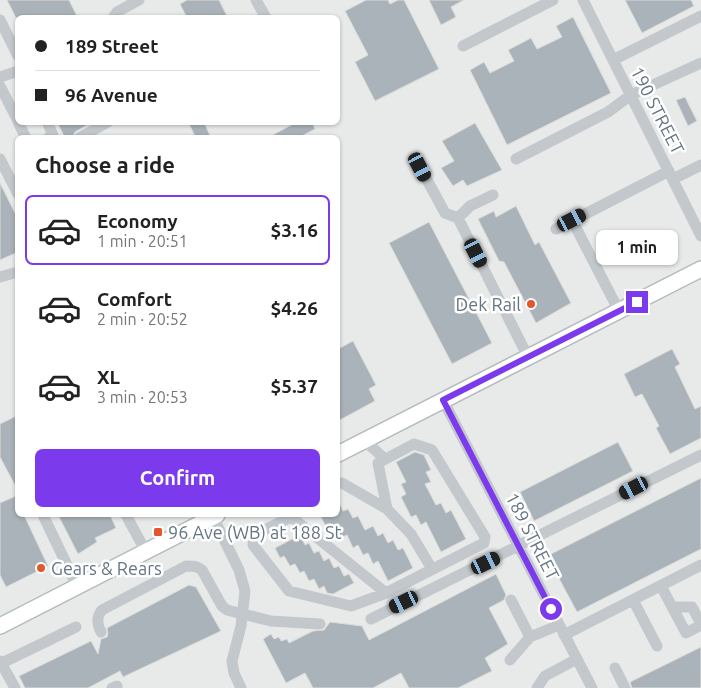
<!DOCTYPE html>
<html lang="en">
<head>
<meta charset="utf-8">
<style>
  :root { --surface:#fff; --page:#f6f6f6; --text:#222; --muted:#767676; --line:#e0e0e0; --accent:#7c3aed }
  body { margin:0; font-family:Ubuntu,sans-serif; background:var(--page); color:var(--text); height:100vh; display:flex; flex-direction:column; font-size:19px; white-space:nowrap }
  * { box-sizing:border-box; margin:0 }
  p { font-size:16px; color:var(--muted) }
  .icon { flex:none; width:28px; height:28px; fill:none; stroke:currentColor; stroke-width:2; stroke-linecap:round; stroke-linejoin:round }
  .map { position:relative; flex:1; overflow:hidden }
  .drawer { position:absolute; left:15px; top:135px; width:325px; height:382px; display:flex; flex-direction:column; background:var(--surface); border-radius:8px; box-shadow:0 1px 4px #0004 }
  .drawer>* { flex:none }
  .top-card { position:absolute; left:15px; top:15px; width:325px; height:110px; border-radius:8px; box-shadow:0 1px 4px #0004; display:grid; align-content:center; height:110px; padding:0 20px; background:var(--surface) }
  .end { position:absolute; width:22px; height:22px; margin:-11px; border:6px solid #7c3aed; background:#fff; box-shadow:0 0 0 2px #fff }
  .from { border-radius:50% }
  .bubble { position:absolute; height:35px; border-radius:8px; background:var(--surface); box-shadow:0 1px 4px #0004; font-size:16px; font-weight:700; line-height:35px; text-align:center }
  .car { position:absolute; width:15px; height:30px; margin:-15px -8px; border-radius:6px; box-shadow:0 0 4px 1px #0007; background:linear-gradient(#222 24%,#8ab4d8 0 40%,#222 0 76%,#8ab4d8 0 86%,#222 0) }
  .top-card b { display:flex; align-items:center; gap:18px; height:48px; font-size:19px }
  .top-card b+b { border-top:1px solid var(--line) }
  .top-card i { width:12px; height:12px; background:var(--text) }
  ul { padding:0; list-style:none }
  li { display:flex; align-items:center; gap:15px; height:70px; margin:0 10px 8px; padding:0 10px; border:2px solid transparent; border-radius:8px }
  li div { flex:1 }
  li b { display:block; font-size:19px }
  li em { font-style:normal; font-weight:700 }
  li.current { border-color:var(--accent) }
  li>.icon { width:45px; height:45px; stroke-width:1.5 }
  h2 { padding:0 20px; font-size:22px; line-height:60px }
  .button { display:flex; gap:10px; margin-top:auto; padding:10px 20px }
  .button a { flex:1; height:58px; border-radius:8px; background:var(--accent); color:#fff; font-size:20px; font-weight:700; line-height:58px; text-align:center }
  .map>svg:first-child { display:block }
  .built { fill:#e8e9e9; fill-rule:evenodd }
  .building { fill:#aab3b9; stroke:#dcdcda }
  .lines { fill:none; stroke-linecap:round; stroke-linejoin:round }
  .major-casing { stroke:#b5babe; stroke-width:18 }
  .minor { stroke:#c3c8cc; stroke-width:11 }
  .major { stroke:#fff; stroke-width:15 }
  .route { stroke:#7c3aed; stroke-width:6 }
  .poi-dot { fill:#e4572e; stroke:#fff; stroke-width:2 }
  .labels { text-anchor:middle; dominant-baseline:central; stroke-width:5; stroke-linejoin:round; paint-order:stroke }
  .street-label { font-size:18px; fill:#657683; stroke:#fff }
  .poi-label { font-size:18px; fill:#657683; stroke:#fff; text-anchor:start }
</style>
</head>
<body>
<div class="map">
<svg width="701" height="688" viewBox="0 0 701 688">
  <rect width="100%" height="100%" fill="#fafaf8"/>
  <!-- built -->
  <path class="built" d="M0,0h701v688h-701zM18,18h320v104h-320zM18,138h320v377h-320z"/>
  <!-- building -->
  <path class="building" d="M7,0h62l9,18h-62z
    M187,0h32l9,18h-41l-7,-14z
    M366,0h22l2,4 8,-4h6l35,69 -64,32 -20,-39 13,-7 -23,-44z
    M429,0h35l-13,7 5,10 -15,8z
    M625,0h66l3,6 -52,27z
    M573,17l38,76 -104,52 -37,-75 14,-8 6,11 24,-12 -6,-11 23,-12 6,11 25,-12 -6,-11z
    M685,97l12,24 -9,5 -12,-26z
    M57,122h32v2l-14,8 -3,6h-7z
    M188,122h16l7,16h-15z
    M297,122h15l3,7 -17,9h-31z
    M475,123l27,47 -35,16 -4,-6 -10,6 -12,-18 13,-7 -12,-20z
    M0,183l18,36v33l-18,8z
    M516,206l19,39 4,-3 32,61 -35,20 -32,-61 -5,-1 -21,-42 16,-8 2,6z
    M429,222l63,121 -40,21 -63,-121z
    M353,341l23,44 -7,4 6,12 -37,20v-72z
    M672,349l8,15 -5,3 20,42 6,-3v32l-31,16 -14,-26 3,-2 -17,-32 -7,3 -11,-23z
    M18,415v76l-18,-34v-33z
    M618,442l15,29 -99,50 -14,-29z
    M415,452l9,3 7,15 -5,2 5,10 -6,2 11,21 5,-2 5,10 5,-3 15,29 -25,13 -15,-30 -5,3 -5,-10 -5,2 -10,-20 5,-3 -5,-10 5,-2 -10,-20z
    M701,478v71l-124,63 -30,-56z
    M18,495v20h6l24,51 -42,21 -6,-12v-72z
    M338,500l5,11 5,-2 5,9 5,-2 7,14 8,-4 5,10 5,-3 5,10 5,-3 5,10 5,-2 10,20 -25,13 -10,-20 -5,3 -5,-11 -5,2 -5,-10 -5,3 -6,-13 -9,4 -5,-10 -5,2 -8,-16h18z
    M58,515h52l6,13 -21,10 2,4 -19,12z
    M300,535l5,10 4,-2 5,10 5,-2 5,10 5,-3 5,10 5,-2 5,10 5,-2 5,9 -21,11 -6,-1 -3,-7 -5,3 -5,-10 -5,2 -5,-10 -4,2 -5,-9 -5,2 -6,-10 -4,2 -5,-10z
    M496,574l10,21 -2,5 -15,8 19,36 -23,14 7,13 -34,17h-49l-8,-15 -28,15h-60l-8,-15 -19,10 -23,-44 8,-5 3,5 5,-2 2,4 6,-2 2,4 24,-12 11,-1 6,-8 32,4 7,14z
    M189,585l7,2 25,44 -98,46 -3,-6 -32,17h-63l-6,-12 72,-35 7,13 3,-15 6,-2 1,-4 -1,-5z
    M701,647v41h-69l-2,-6z"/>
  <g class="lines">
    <!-- major casing -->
    <g class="major-casing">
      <path id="major" d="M338,454l363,-185
        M0,626l217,-111"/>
    </g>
    <!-- minor -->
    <path class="minor" d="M256,0l10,18
      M583,0l118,236
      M113,18l4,-6 22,-12
      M0,20l18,36
      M463,46l90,-46
      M613,60l88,-44
      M0,77l18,-6
      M0,86l18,35
      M18,122l8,16
      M47,122l6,13 -5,3
      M79,138l29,-16
      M0,159l18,35
      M516,159l92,-47 23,-17 70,-32
      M420,167l25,46 13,5 70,139
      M673,179l28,-14
      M458,218l12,-12 23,-11
      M572,220l47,91
      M556,229l113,-58
      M0,277l18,-5
      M443,400l149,288
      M365,441l20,18
      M342,483l45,26
      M43,515l34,71
      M126,515l20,37
      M212,515l27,55 6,21 -4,35 -9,35 2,12 7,15
      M289,515l97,78 98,-50 1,-6 -53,-87 -18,-6 -36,19 9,46 24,25 21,35
      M291,517l-37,18 -1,10 36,46 62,15 35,-13
      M661,586l25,47 15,-8
      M511,600l19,37
      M633,600l24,46
      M672,607h20l9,17
      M371,619l330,-164
      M101,632c-4,-8 -5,-15 1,-22l84,-44c7,0 11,0 16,4l20,36 5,4 44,11 49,3
      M564,635l137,-70
      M510,660l20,-23 29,-12
      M0,661l15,27
      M2,663l74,-36
      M615,668l10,20
      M112,688l5,-2
      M537,688l8,-12 32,-17"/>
    <!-- major -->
    <use href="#major" class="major"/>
  </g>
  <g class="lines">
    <!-- route -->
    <path class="route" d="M551,609l-108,-209 194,-98"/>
  </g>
  <!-- markers -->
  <g class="poi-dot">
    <circle cx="531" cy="304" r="5"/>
    <rect x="153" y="527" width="10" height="10" rx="2.5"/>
    <circle cx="41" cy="568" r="5"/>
  </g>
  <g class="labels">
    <!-- street labels -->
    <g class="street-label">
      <text transform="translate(658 110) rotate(63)">190 STREET</text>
      <text transform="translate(533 536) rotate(63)">189 STREET</text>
    </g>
    <!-- poi labels -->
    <g class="poi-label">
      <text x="521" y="304" text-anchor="end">Dek Rail</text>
      <text x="168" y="532">96 Ave (WB) at 188 St</text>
      <text x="51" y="568">Gears &amp; Rears</text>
    </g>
  </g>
</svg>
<i class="end from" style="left:551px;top:609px"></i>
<i class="end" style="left:637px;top:302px"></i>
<div class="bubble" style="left:596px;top:230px;width:82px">1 min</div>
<i class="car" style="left:420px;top:167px;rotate:152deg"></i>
<i class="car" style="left:572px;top:220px;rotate:63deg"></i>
<i class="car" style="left:476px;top:253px;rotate:153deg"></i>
<i class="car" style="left:634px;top:488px;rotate:243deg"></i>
<i class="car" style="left:486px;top:563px;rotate:64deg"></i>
<i class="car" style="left:404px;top:602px;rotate:244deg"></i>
<div class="top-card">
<b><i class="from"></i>189 Street</b>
<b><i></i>96 Avenue</b>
</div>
<section class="drawer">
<h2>Choose a ride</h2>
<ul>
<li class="current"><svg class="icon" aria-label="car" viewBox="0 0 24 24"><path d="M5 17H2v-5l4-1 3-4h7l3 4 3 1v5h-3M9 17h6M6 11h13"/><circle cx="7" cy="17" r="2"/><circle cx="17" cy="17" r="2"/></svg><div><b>Economy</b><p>1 min · 20:51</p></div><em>$3.16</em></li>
<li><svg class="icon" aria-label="car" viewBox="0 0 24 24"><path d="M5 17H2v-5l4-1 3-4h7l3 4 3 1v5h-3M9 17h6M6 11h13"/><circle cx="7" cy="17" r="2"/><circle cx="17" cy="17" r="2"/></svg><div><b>Comfort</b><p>2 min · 20:52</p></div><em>$4.26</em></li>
<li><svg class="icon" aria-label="car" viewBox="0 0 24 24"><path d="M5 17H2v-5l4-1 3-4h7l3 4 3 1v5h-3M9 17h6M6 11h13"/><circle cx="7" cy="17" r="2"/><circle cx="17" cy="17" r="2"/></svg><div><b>XL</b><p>3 min · 20:53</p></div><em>$5.37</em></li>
</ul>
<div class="button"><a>Confirm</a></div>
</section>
</div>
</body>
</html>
